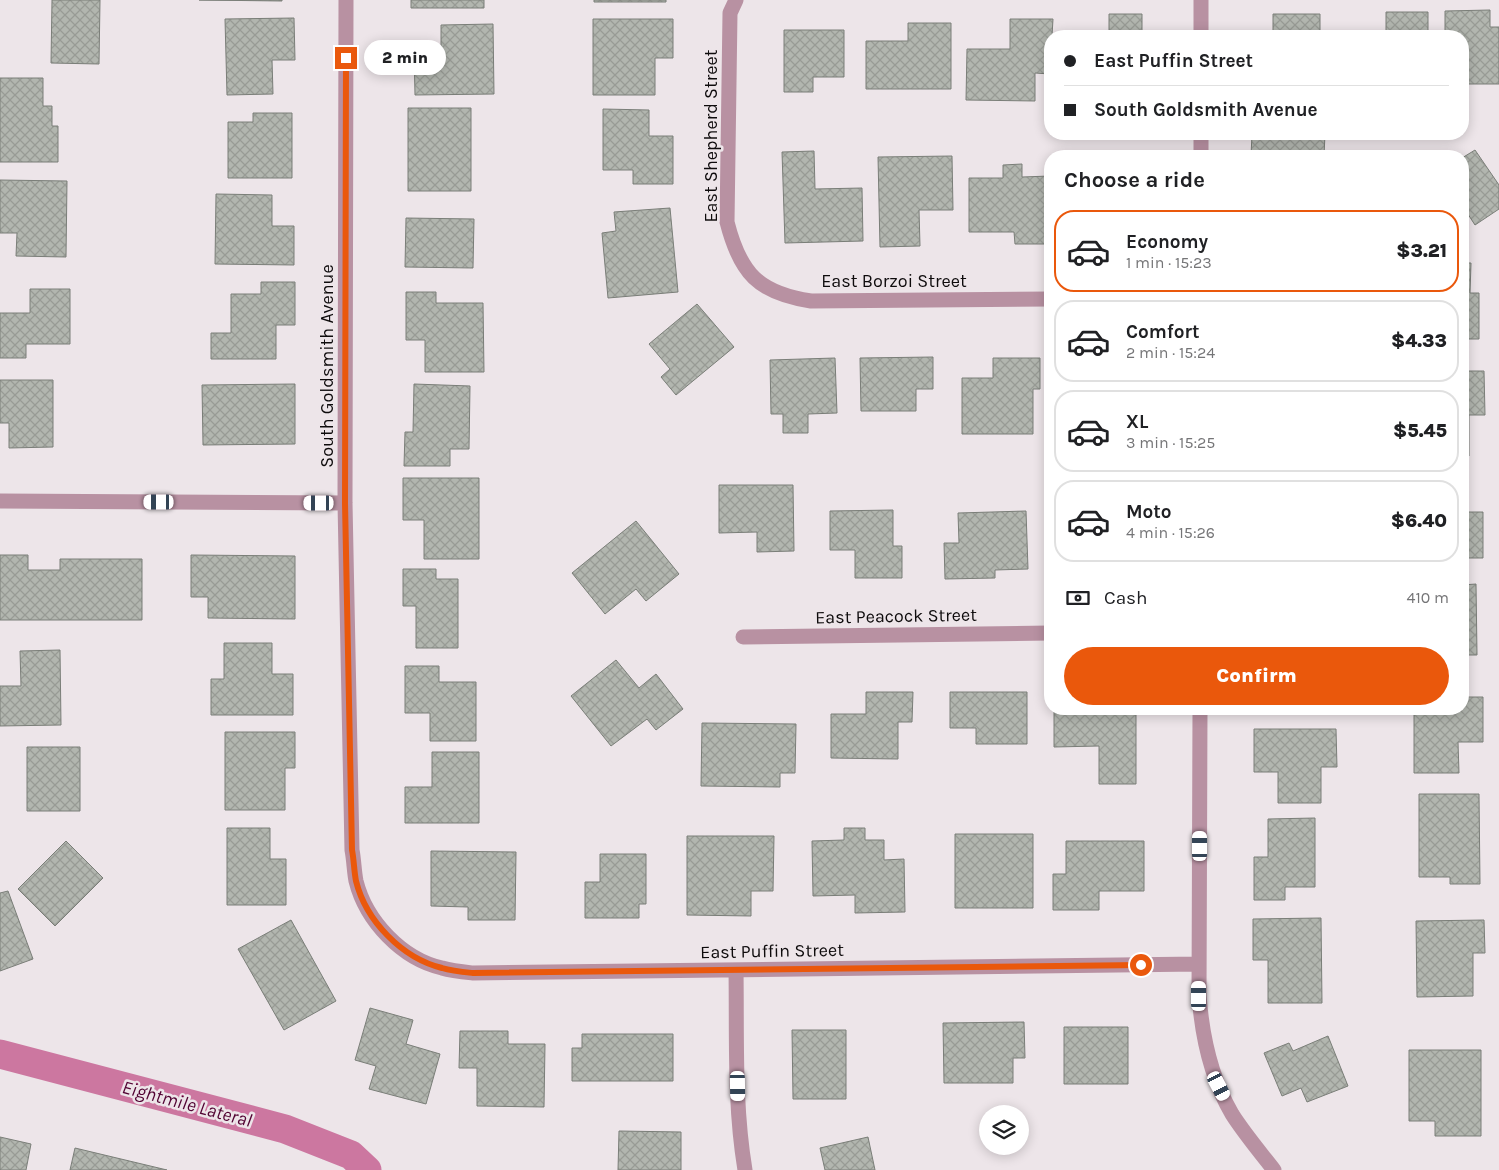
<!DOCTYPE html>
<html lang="en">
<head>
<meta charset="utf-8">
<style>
  :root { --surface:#fff; --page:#f2f2f2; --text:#202124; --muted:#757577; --line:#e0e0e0; --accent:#ea580c }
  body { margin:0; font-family:Karla,sans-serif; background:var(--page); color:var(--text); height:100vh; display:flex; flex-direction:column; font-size:19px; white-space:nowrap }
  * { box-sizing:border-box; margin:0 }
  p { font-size:16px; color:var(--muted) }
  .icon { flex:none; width:28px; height:28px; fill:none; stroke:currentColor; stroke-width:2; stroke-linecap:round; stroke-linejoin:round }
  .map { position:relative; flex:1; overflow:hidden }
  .panel { position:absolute; left:1044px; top:150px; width:425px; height:565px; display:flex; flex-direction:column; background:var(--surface); border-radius:20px; box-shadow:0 2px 12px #0003 }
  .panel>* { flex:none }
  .top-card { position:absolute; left:1044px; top:30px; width:425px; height:110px; border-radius:20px; box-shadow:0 2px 12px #0003; display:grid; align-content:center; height:110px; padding:0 20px; background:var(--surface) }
  .fabs { position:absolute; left:979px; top:1105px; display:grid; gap:10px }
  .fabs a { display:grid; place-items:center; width:50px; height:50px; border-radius:50%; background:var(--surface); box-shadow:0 2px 12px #0003; font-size:25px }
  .end { position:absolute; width:22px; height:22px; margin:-11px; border:6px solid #ea580c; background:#fff; box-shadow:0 0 0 2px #fff }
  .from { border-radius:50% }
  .bubble { position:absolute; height:35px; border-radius:18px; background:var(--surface); box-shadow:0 2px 12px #0003; font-size:16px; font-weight:800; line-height:35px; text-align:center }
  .car { position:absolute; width:15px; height:30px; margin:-15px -8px; border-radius:6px; box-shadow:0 0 4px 1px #0007; background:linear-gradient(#fff 24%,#345 0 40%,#fff 0 76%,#345 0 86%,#fff 0) }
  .top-card b { display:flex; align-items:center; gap:18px; height:48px; font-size:19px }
  .top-card b+b { border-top:1px solid var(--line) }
  .top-card i { width:12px; height:12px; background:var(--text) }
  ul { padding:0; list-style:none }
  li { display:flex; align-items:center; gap:15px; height:82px; margin:0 10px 8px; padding:0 10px; border:2px solid var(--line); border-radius:20px }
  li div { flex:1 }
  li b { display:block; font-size:19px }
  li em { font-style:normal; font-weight:800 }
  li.on { border-color:var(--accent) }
  li>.icon { width:45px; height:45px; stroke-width:1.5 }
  h2 { padding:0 20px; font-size:22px; line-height:60px }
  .pay { display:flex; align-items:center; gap:12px; height:55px; padding:0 20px; font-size:19px }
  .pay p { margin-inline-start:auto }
  .primary-button { display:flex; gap:10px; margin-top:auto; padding:10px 20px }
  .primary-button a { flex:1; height:58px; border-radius:30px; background:var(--accent); color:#fff; font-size:20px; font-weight:800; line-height:58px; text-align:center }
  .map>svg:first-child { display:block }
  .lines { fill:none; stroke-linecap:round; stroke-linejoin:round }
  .canal { stroke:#cc77a0; stroke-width:29 }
  .building { fill:url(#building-cross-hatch); stroke:#7a7e78 }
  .street { stroke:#b891a2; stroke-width:15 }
  .route { stroke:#ea580c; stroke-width:6 }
  .labels { text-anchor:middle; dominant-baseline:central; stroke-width:5; stroke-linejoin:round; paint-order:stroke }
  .street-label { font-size:18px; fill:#0e0b0c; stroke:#ede5e9 }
  .water-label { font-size:19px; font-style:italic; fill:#510232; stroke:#ede5e9 }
</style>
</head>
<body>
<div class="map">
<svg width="1499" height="1170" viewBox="0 0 1499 1170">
  <defs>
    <pattern id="building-cross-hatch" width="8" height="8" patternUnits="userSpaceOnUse" patternTransform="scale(1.25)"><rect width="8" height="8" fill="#b2b6af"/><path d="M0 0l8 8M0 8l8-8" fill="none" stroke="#989b95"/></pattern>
  </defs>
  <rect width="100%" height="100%" fill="#ede5e9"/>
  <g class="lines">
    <!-- canal -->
    <path class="canal" d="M0,1054l285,75 66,26 16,15"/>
  </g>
  <!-- building -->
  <path class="building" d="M52,0h48l-1,64 -48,-1z
    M199,0h83v1z
    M411,0h73v8h-73z
    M594,0h72v2h-72z
    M1490,10v17h9v57h-37v-48h-17v-25z
    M1386,12h42v24h-42z
    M1109,14h33v22h-33z
    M1273,14h47v22h-47z
    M294,18l1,42h-23l1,34 -46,1 -2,-76z
    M593,19h80v39h-18v37h-62z
    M1010,19h43l-1,17h-2v38l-15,-1v28l-69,-1 1,-51h43z
    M908,23h43v66h-85v-48h42z
    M493,24l1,70 -79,1 -1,-46h27v-24z
    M784,30h60v47h-31v15h-29z
    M0,78h43v28h9v20h6v36h-58z
    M408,108h63v83h-63z
    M603,109l46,1v26h24v48h-40v-14h-30z
    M253,113h39v65h-64v-56h25z
    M1252,134h73l-1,22h-73z
    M1475,150l24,35v24l-24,16 -13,-20v-47z
    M814,151l1,38 47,-1 1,53 -78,2 -3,-91z
    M952,156l1,54h-34l1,36 -40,1 -2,-90z
    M1022,164v13l28,-1v68h-35l-1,-12h-45v-54h34v-13z
    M0,180l67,1 -1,76 -50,-1 1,-23h-17z
    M216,194l56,1v31h22v39l-79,-1z
    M670,208l8,84 -70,6 -6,-65 14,-2 -2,-19z
    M406,218l68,1 -1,49 -68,-1z
    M1462,263h9l-1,30h9v46h-17z
    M261,282h34v43h-19v34h-65v-26h20v-39h30z
    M30,289h40v55h-44v14h-26v-45h30z
    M406,292h30v11h47l1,69h-59v-32h-19z
    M697,304l37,43 -58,48 -15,-18 9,-8 -21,-25z
    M933,357v32h-17v22h-55l-1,-53z
    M835,358l2,55 -29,1v19h-25v-19h-12l-1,-54z
    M993,358h47v31h-7v45h-71v-56h31z
    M1462,371h22l1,44h-16v41h-7z
    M0,380h53v67l-44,1v-25h-9z
    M295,384v60l-92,1 -1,-60z
    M414,384l56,2 -1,63h-19v17h-46l1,-34h8z
    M1462,472h3v40h18v46h-21z
    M403,478h76v81h-55v-39h-21z
    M719,485h74l1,66 -37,1v-20l-38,1z
    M893,510v36h9v32h-47v-28h-25v-39z
    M1026,511l2,58 -33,1v8l-50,1 -1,-36h15l-1,-30z
    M636,521l43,53 -33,27 -10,-12 -31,25 -33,-41z
    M0,555h28v15h32v-11h82v61h-142z
    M191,555l104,1v63l-87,-1v-21h-17z
    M403,569h33v10h22v69h-42v-42h-13z
    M1476,584l1,71h-15v-70z
    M224,643h48v31h21v41h-82v-36h13z
    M60,650l1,75 -61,1v-40h21l-1,-35z
    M616,660l23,28 17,-14 27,35 -27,21 -9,-11 -36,27 -40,-50z
    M405,666h34v16h37v59h-46v-28h-25z
    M866,692h47l-1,30h-14v37l-67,-1v-44h35z
    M950,692h77v52h-51v-16h-26z
    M1462,697h21v45h-25l1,31h-45v-61h34v-3h14z
    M1054,709h82v75h-37v-38l-45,1z
    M702,723l94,1 -1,49h-15v14l-79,-1z
    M1254,729h82l1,38h-16v36h-43v-31h-24z
    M225,732h70v36h-10v42h-60z
    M27,747h53v64h-53z
    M432,752h47v71h-74v-36h27z
    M1419,794h60l1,90h-30v-7h-31z
    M1315,818v69h-30v13h-31v-43h14v-38z
    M227,828h43v31h16v46h-59z
    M844,828h21v12h19v20l20,-1 1,53 -50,1v-18l-42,1 -1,-55 32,-1z
    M955,834h78v74h-78z
    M687,836h87l-1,55h-22v25l-64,-1z
    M66,841l37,37 -48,48 -37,-37z
    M1066,841h78v50h-45v19h-46v-36h13z
    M431,851l85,1 -1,68h-47v-13l-37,-1z
    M600,854h46v50h-7v14h-54v-36h15z
    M8,891l25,68 -33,12v-78z
    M1321,918l1,85h-54v-43h-15v-41z
    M291,920l45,81 -52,29 -46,-81z
    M1484,920l1,33h-12v43l-56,1 -1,-76z
    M370,1008l43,12 -7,24 34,10 -14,50 -57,-15 7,-23 -21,-6z
    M1024,1022l1,36h-12v25h-69l-1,-60z
    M1064,1027h64v57h-64z
    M792,1030h54v69h-53z
    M460,1031h48v13h37l-1,63 -67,-1v-38h-18z
    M582,1034h91v47h-101v-33h10z
    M1328,1036l20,50 -41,16 -6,-14 -19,8 -18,-43 25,-10 4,8z
    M1409,1050h72v86h-46v-15h-26z
    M619,1131l62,1v38h-63z
    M0,1137l31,7 -5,26h-26z
    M868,1137l7,33h-50l-5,-22z
    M75,1148l92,22h-97z"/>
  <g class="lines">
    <!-- street -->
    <path class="street" d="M346,0l-1,503 7,347c2,10 2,21 4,31 10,40 46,78 86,87 10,3 21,4 31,5l726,-9
      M736,0l-6,13 -3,209c13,51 31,71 84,79l239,-2
      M1201,36v-36
      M1201,156v-22
      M0,501l345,2
      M743,637l307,-4
      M1200,709l-1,286c3,42 12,83 33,119 12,19 28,38 42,56
      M736,970c1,67 -2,134 9,200"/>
  </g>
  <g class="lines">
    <!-- route -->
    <path class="route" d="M346,58l-1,445 7,347c2,10 2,21 4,31 10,40 46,77 86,87 10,3 21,4 31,5l668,-8"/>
  </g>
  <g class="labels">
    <!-- street labels -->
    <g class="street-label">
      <text transform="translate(711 136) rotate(-90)">East Shepherd Street</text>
      <text x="894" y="281">East Borzoi Street</text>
      <text transform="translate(327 366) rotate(-90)">South Goldsmith Avenue</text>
      <text transform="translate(896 616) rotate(-1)">East Peacock Street</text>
      <text transform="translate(772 951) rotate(-1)">East Puffin Street</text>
    </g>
    <!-- water labels -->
    <g class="water-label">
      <text transform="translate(187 1104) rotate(15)">Eightmile Lateral</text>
    </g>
  </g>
</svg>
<div class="fabs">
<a><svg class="icon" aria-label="layers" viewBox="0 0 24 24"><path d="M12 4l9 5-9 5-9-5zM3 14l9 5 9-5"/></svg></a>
</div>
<i class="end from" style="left:1141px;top:965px"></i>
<i class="end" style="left:346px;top:58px"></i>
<div class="bubble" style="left:364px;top:40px;width:82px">2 min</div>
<i class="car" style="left:159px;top:502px;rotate:270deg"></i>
<i class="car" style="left:319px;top:503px;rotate:270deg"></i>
<i class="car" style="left:1200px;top:846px;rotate:0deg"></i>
<i class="car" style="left:1199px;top:996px;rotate:0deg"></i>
<i class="car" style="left:738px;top:1086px;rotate:179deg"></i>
<i class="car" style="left:1219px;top:1086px;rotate:153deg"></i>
<div class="top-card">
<b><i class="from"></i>East Puffin Street</b>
<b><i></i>South Goldsmith Avenue</b>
</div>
<section class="panel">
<h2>Choose a ride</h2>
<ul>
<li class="on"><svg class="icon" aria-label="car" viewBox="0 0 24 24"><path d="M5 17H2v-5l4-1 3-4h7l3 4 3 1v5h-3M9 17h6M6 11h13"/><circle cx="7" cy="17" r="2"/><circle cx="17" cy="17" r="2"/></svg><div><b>Economy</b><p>1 min · 15:23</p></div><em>$3.21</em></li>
<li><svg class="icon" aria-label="car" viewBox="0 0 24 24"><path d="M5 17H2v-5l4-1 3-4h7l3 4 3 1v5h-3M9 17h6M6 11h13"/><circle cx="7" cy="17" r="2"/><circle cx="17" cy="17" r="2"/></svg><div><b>Comfort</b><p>2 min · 15:24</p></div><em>$4.33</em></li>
<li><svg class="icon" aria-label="car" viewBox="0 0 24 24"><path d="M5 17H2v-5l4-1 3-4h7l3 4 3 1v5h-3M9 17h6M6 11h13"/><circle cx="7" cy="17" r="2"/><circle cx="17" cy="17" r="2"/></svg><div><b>XL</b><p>3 min · 15:25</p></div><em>$5.45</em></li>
<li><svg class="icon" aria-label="car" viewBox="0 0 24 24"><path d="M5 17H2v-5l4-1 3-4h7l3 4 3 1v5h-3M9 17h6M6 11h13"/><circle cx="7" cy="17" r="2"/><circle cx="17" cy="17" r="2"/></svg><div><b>Moto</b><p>4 min · 15:26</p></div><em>$6.40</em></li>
</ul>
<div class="pay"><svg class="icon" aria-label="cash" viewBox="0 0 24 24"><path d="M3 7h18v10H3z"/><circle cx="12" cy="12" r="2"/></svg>Cash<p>410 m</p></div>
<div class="primary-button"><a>Confirm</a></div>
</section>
</div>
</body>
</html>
